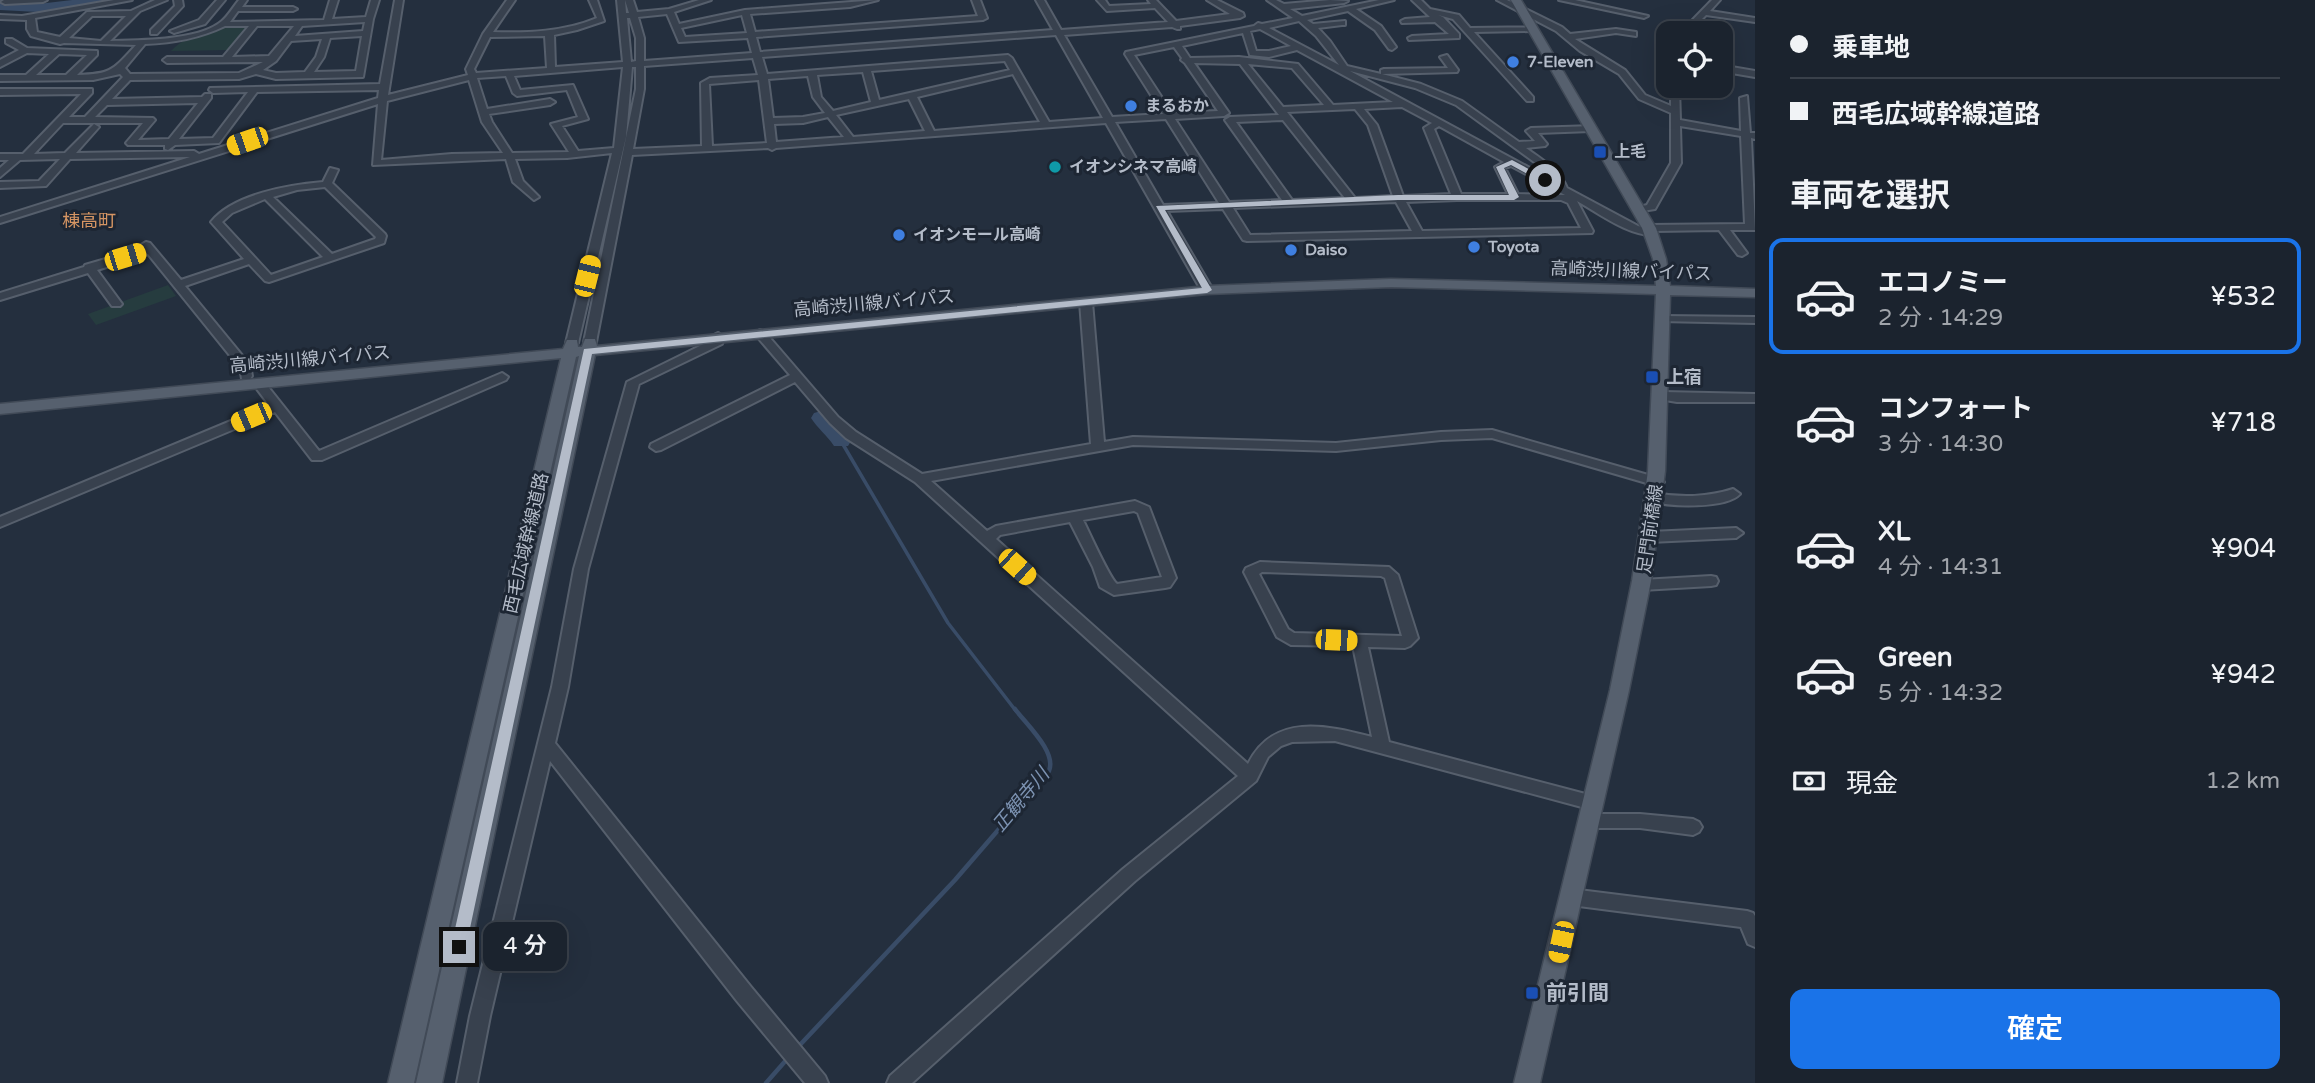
<!DOCTYPE html>
<html lang="ja">
<head>
<meta charset="utf-8">
<style>
  :root { --surface:#1b232e; --page:#282f3a; --text:#f1f3f6; --muted:#a0a4aa; --line:#39404a; --accent:#1a73e8 }
  body { margin:0; font-family:"Varela Round","Noto Sans JP",sans-serif; background:var(--page); color:var(--text); height:100vh; display:flex; flex-direction:column; font-size:26px; white-space:nowrap }
  * { box-sizing:border-box; margin:0 }
  p { font-size:23px; color:var(--muted) }
  .icon { flex:none; width:38px; height:38px; fill:none; stroke:currentColor; stroke-width:2; stroke-linecap:round; stroke-linejoin:round }
  .map { position:relative; flex:1; overflow:hidden }
  .panel { display:flex; flex-direction:column; background:var(--surface); width:560px }
  .panel>* { flex:none }
  .guide { display:grid; align-content:center; height:154px; padding:0 35px; background:var(--surface) }
  .tools { position:absolute; left:1656px; top:21px; display:grid; gap:14px }
  .tools a { display:grid; place-items:center; width:77px; height:77px; border-radius:14px; background:var(--surface); box-shadow:0 7px 28px #0002,0 0 0 2px var(--line); font-size:35px }
  .end { position:absolute; width:32px; height:32px; margin:-16px; border:9px solid #b4bcc9; background:#111; box-shadow:0 0 0 4px #111 }
  .from { border-radius:50% }
  .bubble { position:absolute; height:49px; border-radius:14px; background:var(--surface); box-shadow:0 7px 28px #0002,0 0 0 2px var(--line); font-size:23px; font-weight:600; line-height:49px; text-align:center }
  .car { position:absolute; width:21px; height:42px; margin:-21px -10px; border-radius:9px; box-shadow:0 0 5px 2px #0007; background:linear-gradient(#f5c518 24%,#345 0 40%,#f5c518 0 76%,#345 0 86%,#f5c518 0) }
  .guide b { display:flex; align-items:center; gap:24px; height:66px; font-size:26px }
  .guide b+b { border-top:2px solid var(--line) }
  .guide i { width:18px; height:18px; background:var(--text) }
  ul { padding:0; list-style:none }
  li { display:flex; align-items:center; gap:21px; height:116px; margin:0 14px 10px; padding:0 21px; border:4px solid transparent; border-radius:14px }
  li div { flex:1 }
  li b { display:block; font-size:26px }
  li em { font-style:normal; font-weight:600 }
  li.current { border-color:var(--accent) }
  li>.icon { width:63px; height:63px; stroke-width:1.5 }
  h2 { padding:0 35px; font-size:32px; line-height:84px }
  .pay { display:flex; align-items:center; gap:18px; height:77px; padding:0 35px; font-size:26px }
  .pay p { margin-inline-start:auto }
  .action { display:flex; gap:14px; margin-top:auto; padding:14px 35px }
  .action a { flex:1; height:80px; border-radius:14px; background:var(--accent); color:#fff; font-size:28px; font-weight:600; line-height:80px; text-align:center }
  main { display:flex; flex:1; min-height:0 }
  .map>svg:first-child { display:block }
  .green { fill:#263c3f }
  .lines { fill:none; stroke-linecap:round; stroke-linejoin:round }
  .stream-far1 { stroke:#394c67; stroke-width:3.5 }
  .stream { stroke:#394c67; stroke-width:4.5 }
  .river { fill:#394c67; fill-rule:evenodd }
  .minor-casing { stroke:#565f6c; stroke-width:4 }
  .major-casing { stroke:#414a57; stroke-width:3 }
  .minor { fill:#38414e; fill-rule:evenodd }
  .major { fill:#56606e; fill-rule:evenodd }
  .route { fill:#b4bcc9 }
  .shop-dot { fill:#3f7fe0; stroke:#1d2633; stroke-width:2.5 }
  .transit-dot { fill:#1a4fb4; stroke:#1d2633; stroke-width:2.5 }
  .culture-dot { fill:#0f9aa8; stroke:#1d2633; stroke-width:2.5 }
  .labels { text-anchor:middle; dominant-baseline:central; stroke-width:6; stroke-linejoin:round; paint-order:stroke }
  .far-poi-label { font-size:16px; font-weight:bold; fill:#b4bcc9; stroke:#1d2633; text-anchor:start }
  .far-quarter-label { font-size:18px; fill:#d59563; stroke:#1d2633 }
  .street-label { font-size:18px; fill:#b4bcc9; stroke:#1d2633 }
  .poi-label { font-size:18px; font-weight:bold; fill:#b4bcc9; stroke:#1d2633; text-anchor:start }
  .water-label { font-size:19px; font-style:italic; fill:#7c92b1; stroke:#1d2633 }
  .near-poi-label { font-size:21px; font-weight:bold; fill:#b4bcc9; stroke:#1d2633; text-anchor:start }
</style>
</head>
<body>
<main>
<div class="map">
<svg width="1755" height="1083" viewBox="0 0 1755 1083">
  <rect width="100%" height="100%" fill="#242f3e"/>
  <!-- green -->
  <path class="green" d="M247,25l2,2 -19,23 -59,1c19,-20 49,-25 76,-26z
    M168,285l8,11 -80,29 -8,-11z"/>
  <g class="lines">
    <!-- stream-far1 -->
    <path class="stream-far1" d="M841,441l107,182 68,88"/>
    <!-- stream -->
    <path class="stream" d="M798,1047l157,-167 94,-109c8,-19 -23,-47 -34,-62
      M766,1083l22,-25"/>
    <!-- river -->
    <path class="river" d="M72,0h37l-6,4 -65,8 -38,-2v-8l38,2z
      M821,411c15,4 24,17 30,30l-3,5h-14c-7,-11 -17,-18 -23,-28l3,-5z"/>
    <!-- minor casing -->
    <g class="minor-casing">
      <path id="minor" d="M4,0h43l-4,2 -38,2 -4,-2z
        M114,0h18l-97,18 2,14 23,5 27,-25 44,-1 24,-11h12l-27,11 -30,30c30,-1 89,0 112,-20 7,-6 11,-14 17,-21h8l-5,7h51l4,2 -4,2h-55l-8,11 94,-2 6,-20h8l-6,19 34,-2 5,-17h8l-6,19 -10,58 -87,2 -20,-5 -17,5 -109,1 -18,19 90,-2 3,-3h6v4l-32,41 34,-1 35,-46 -35,1 -4,-3 1,-2 170,-4 15,-84h8l-15,95 80,-20 -2,-6 17,-35 24,-34h8l-22,32c35,1 70,0 104,-14l-8,-18h8l7,21 -27,9 -23,5 1,32 68,-5 -6,-62h8l1,13h3l-4,-13h8l4,12 32,-3 30,-9h12l-37,12 5,12 66,-14 133,-10 -28,7 -100,7 5,18 223,-16 -6,-16h8l7,18 -4,2 -227,17 4,15 293,-22 -17,-30h8l17,30 107,-8 -13,-14 -48,3 -10,-11h8l4,6 42,-2 -3,-4h8l20,21 54,-7 -23,-14h10l26,13 1,3 -4,2 -60,8v3h-3l-5,-2 -108,8 48,82 51,-3 -38,-60 1,-2 128,-26 4,-3 4,1 31,-6 -26,-18h9l8,4 46,-4 18,1 -4,2 -54,6 12,7 77,-16h15l-38,9 25,17 15,21 -4,3 -3,-1 -14,-19 -27,-19 -41,9 6,4 32,-3v4h-3l-24,3 12,13 17,25 34,8v-4l3,-1 64,-1 -8,-11 7,-2 11,15 -1,2 -75,2 39,10 41,17 57,41 16,-1 -9,-10 5,-3 63,-2v4l-3,1 -53,2 9,11 -2,2 -19,2c15,11 34,22 41,40l71,38 6,2 5,-3 96,-1 -4,-88 -61,-10 1,37 -26,46 -19,3v-4l11,-3 24,-42v-50l-32,-14 -20,-25 -39,-23 -24,-20 -59,-31h10l55,27 8,7 46,-5 20,3v4l-20,-3 -41,6 50,31 20,25 26,11v-20h8l1,34 61,11 -1,-33 7,-2 3,37h5v6l-4,-1 4,92h-25l17,23 -5,3 -4,-1 -19,-25 -63,1v4c-26,2 -56,-21 -79,-34l16,30 -1,2 -345,8 -4,-1 -20,-31 -56,2 46,79 -6,3 -6,-3 -95,-167 -330,25 -4,2 -4,-2 -136,7 -36,187 -6,4 -6,-4 52,-253v-22h-4l-6,70 -48,206 -6,4 -6,-4 46,-190 -45,5 -52,1 8,22 16,16 -5,3 -21,-18 -7,-23 -133,6 5,-61 -378,119v-6l190,-60 -120,2 -24,27 -46,2v-6l39,-1 21,-22 -40,1 -20,17v-9l9,-8h-9v-6h23l58,-60 -81,1v-6h92v4l-23,24h16l38,-40 -3,-3 -27,6 -93,1v-6h26l23,-21 -22,-1 -27,14v-7l19,-10 -13,-7v-4h6l15,9 70,3v4l-20,20c35,-1 36,-5 59,-30l-72,-2 -4,1 -29,-8 -4,-7v-9l-27,-1v-4l22,1zM667,14l12,28 69,-4 4,15 -108,8v-23l-6,-21zM742,15l5,18 -62,4 -4,-9zM92,16h34l-25,25 -32,-3zM627,18h3l6,20v23l-5,1zM1299,21l17,15 23,29 -70,-37zM365,22l-2,9 -68,5 7,-10zM225,26h24l-26,31h-56l-4,3 4,3 96,-1 -24,11 -109,1 -5,-6 20,-24c28,-1 55,-6 80,-18zM257,26h37l-25,30 -37,1zM1260,29l31,17 -22,5h-13l-6,-20zM1243,33l7,22 19,2 28,-7 96,52 -60,3 -35,-41 -59,-7 -49,1 -8,-12zM1056,35l47,83 -54,4 -37,-64 -4,-3 -241,19 -5,-17zM362,36l-6,35 -42,1 10,-15 6,-19zM545,36l2,32 -71,5 -2,-4 16,-32zM322,39l-6,18 -11,15 -29,1 -13,-3 13,-9 15,-20zM1174,47l8,11 -1,2 4,3 33,48 -46,2 -38,-58zM59,54l28,1 -21,20h-30zM753,58l5,17 -48,3 -9,5 1,63 -69,3 11,-60v-23zM1005,61l5,9 -131,30 -8,-29zM1194,63l46,1 39,51 -49,2 -5,3 57,80 -53,2 -54,-83 49,-3 5,-3zM1248,64l44,4 32,37 -41,2zM623,67l-9,81 -36,3 -16,-25 26,-7 -15,-34 -53,5 -6,-14zM1350,71l65,17 41,17 85,62 13,14zM863,72l8,30 -38,9 -12,-14 -4,-22zM1013,74l27,48 -106,9 -17,-34zM506,76l7,17 4,3 50,-6 11,27 -27,7 18,28 -57,1 -20,-31 -3,-8 61,-9 5,-3 -5,-3 -63,10 -10,-31zM808,76l5,21 12,16 -22,4 -30,1 -5,-39zM469,80l13,42 21,31 -51,1 -71,6 6,-59zM759,80l8,63 -55,3 -3,-62zM379,90l-1,8 -179,56 -5,-3 -118,2 23,-26 -5,-3 -29,29 -31,1 29,-31h80l-17,20 2,2h37v4l3,1 7,-5 44,-2 38,-51zM909,99l16,32 -72,6 -17,-22zM198,103l-29,36 -31,1 17,-20 -2,-2 -58,-1 12,-12zM1402,107l30,16 -8,5 27,66 -48,2 -26,-71 -13,-16zM1355,109l13,16 25,71 -38,2 -68,-86zM828,117l16,20 -68,5 -2,-18 29,-1zM1166,119l53,84 -56,2 -48,-83zM1283,120l62,78 -53,2 -56,-78zM1439,126l65,36 -9,5 13,27h-47l-27,-65zM1511,166l54,29 -47,-1 -13,-26zM1457,200h104l7,3 13,25 -159,3 -16,-29zM1396,202l16,29 -162,4 -17,-27z
        M174,0h8l1,6 -26,28h-6v-4l24,-24z
        M217,0h8l-20,24 -31,9 -4,-2 29,-11z
        M1412,0h9l9,9 29,6 11,13 65,-1v4h-3l-58,1 59,65v4h-6l-74,-82 -15,-4 5,2 16,17v4l-50,2 -1,-2 4,-2 37,-2 -14,-12 -33,1 -1,-2 4,-2 25,-2z
        M1559,0h16l73,16 -4,2z
        M1712,0h8l-10,11 45,7v4l-49,-7 -18,18h-8z
        M1720,65l35,6v6l-35,-6z
        M330,168l8,2 -6,13 53,51 1,2 -2,7 -115,39 -4,-1 -16,-17 -64,22 65,79 2,11 -2,3h-8l-2,-11 -92,-114 -51,16 25,34 -2,2h-8l-24,-33 -88,27v-7l84,-26 1,-2 58,-17 -2,-3 5,-3 4,1 31,37 63,-21 -33,-37c22,-28 78,-37 112,-40zM325,187l51,50 -1,2 -43,15 -59,-57 24,-7zM265,199l58,58 -52,18 -49,-53 10,-9z
        M1086,299l6,3 12,140 29,-5 203,6 105,-11 51,-2 170,49 2,3 -2,3 -5,1 -165,-48 -51,2 -105,11 -203,-6 -202,36 56,50 9,-5 139,-25 14,6 27,71 -6,9 -5,1 -51,7 -14,-8 -7,-20 -23,-45 -70,13 -4,4 252,225c25,-51 78,-39 124,-27l-19,-91 -62,-1 -14,-8 -33,-65 2,-4 14,-6 129,5 9,8 20,63 -8,8 -5,2 -37,-1 21,95 204,54 6,2 2,5 -2,5 -6,2 -258,-69 -43,1 -11,4 -13,11 -12,24 -121,100 -223,202h-25l3,-7 233,-207 115,-93 -323,-294 -69,-44 -16,-15 -35,-41 -134,68 -5,1 -6,-4 1,-3 139,-69 -36,-42 6,-3 4,1 74,86 18,15 66,42 169,-30 -11,-142zM1134,511l4,2 24,64 -45,7c-7,-5 -28,-52 -34,-64zM1262,572l119,4 4,2 17,58 -108,-3 -6,-4 -29,-55z
        M1663,316l92,1v6l-96,-2 -2,-2z
        M718,333l6,4 -2,7 -83,40 -51,185 -20,118 -13,56 196,244 74,89 3,7h-23l-68,-82 -187,-240 -60,255 -13,67h-20l13,-67 82,-329 22,-118 53,-187 85,-42 2,-5z
        M502,373l6,4 -2,3 -184,80h-10l-37,-48 -275,115v-10l269,-112 -12,-16 1,-9h8l3,8 50,63z
        M1663,392l92,2v8h-78l-18,-3 -2,-3z
        M1733,489l7,5c-14,15 -70,13 -90,7l-2,-3 7,-5c25,5 54,4 78,-4z
        M1736,528l7,5 -7,5 -86,4 -7,-5 7,-5z
        M1711,576l5,1 2,4 -2,4 -5,1 -69,4 -5,-1 -2,-4 2,-4 5,-1z
        M1590,814h50l53,5 6,3 3,5 -3,5 -6,3 -53,-7h-50l-6,-2 -3,-5 3,-5z
        M1571,889l176,22 6,2 2,3v31l-7,-3 -7,-17 -170,-22 -6,-2 -3,-6 3,-6z"/>
    </g>
    <!-- major casing -->
    <g class="major-casing">
      <path id="major" d="M1511,0h10l135,228 10,31 4,27 85,3v8l-85,-2 -5,176 -14,110 -22,109 -89,393h-26l96,-393 22,-109 16,-110 8,-177 -265,-7 -184,7 -612,61 -153,728h-26l163,-727 -3,1 -162,726h-26l173,-725 -561,56v-10l563,-55 4,-9h10l1,7h4l3,-8h10l2,7 610,-60 184,-7 265,7 -3,-27 -11,-31z"/>
    </g>
    <!-- minor -->
    <use href="#minor" class="minor"/>
    <!-- major -->
    <use href="#major" class="major"/>
  </g>
  <!-- route -->
  <path class="route" d="M1512,160l37,20 -7,2 -31,-17 -7,3 15,29 -5,3h-116l-233,10 47,80 -5,3 -615,61 -126,593 -2,5h-11l-2,-5 133,-598 618,-61 -46,-82 242,-11h111l-13,-28z"/>
  <!-- markers -->
  <g class="shop-dot">
    <circle cx="1513" cy="62" r="7"/>
    <circle cx="1131" cy="106" r="7"/>
    <circle cx="899" cy="235" r="7"/>
    <circle cx="1474" cy="247" r="7"/>
    <circle cx="1291" cy="250" r="7"/>
  </g>
  <g class="transit-dot">
    <rect x="1593" y="145" width="14" height="14" rx="3.5"/>
    <rect x="1645" y="370" width="14" height="14" rx="3.5"/>
    <rect x="1525" y="986" width="14" height="14" rx="3.5"/>
  </g>
  <circle class="culture-dot" cx="1055" cy="167" r="7"/>
  <g class="labels">
    <!-- far-poi labels -->
    <g class="far-poi-label">
      <text x="1527" y="62">7-Eleven</text>
      <text x="1145" y="106">まるおか</text>
      <text x="1614" y="152">上毛</text>
      <text x="1069" y="167">イオンシネマ高崎</text>
      <text x="913" y="235">イオンモール高崎</text>
      <text x="1488" y="247">Toyota</text>
      <text x="1305" y="250">Daiso</text>
    </g>
    <!-- far-quarter labels -->
    <g class="far-quarter-label">
      <text x="89" y="221">棟高町</text>
    </g>
    <!-- street labels -->
    <g class="street-label">
      <text transform="translate(1631 271) rotate(2)">高崎渋川線バイパス</text>
      <text transform="translate(874 303) rotate(-5)">高崎渋川線バイパス</text>
      <text transform="translate(310 359) rotate(-5)">高崎渋川線バイパス</text>
      <text transform="translate(1650 529) rotate(-82)">足門前橋線</text>
      <text transform="translate(526 543) rotate(-77)">西毛広域幹線道路</text>
    </g>
    <!-- poi labels -->
    <g class="poi-label">
      <text x="1666" y="377">上宿</text>
    </g>
    <!-- water labels -->
    <g class="water-label">
      <text transform="translate(1021 800) rotate(-50)">正観寺川</text>
    </g>
    <!-- near-poi labels -->
    <g class="near-poi-label">
      <text x="1546" y="993">前引間</text>
    </g>
  </g>
</svg>
<div class="tools">
<a><svg class="icon" aria-label="locate" viewBox="0 0 24 24"><circle cx="12" cy="12" r="6"/><path d="M12 2v4M12 18v4M2 12h4M18 12h4"/></svg></a>
</div>
<i class="end from" style="left:1545px;top:180px"></i>
<i class="end" style="left:459px;top:947px"></i>
<div class="bubble" style="left:483px;top:922px;width:84px">4 分</div>
<i class="car" style="left:247px;top:141px;rotate:251deg"></i>
<i class="car" style="left:125px;top:257px;rotate:73deg"></i>
<i class="car" style="left:587px;top:276px;rotate:14deg"></i>
<i class="car" style="left:251px;top:417px;rotate:247deg"></i>
<i class="car" style="left:1017px;top:567px;rotate:132deg"></i>
<i class="car" style="left:1336px;top:640px;rotate:92deg"></i>
<i class="car" style="left:1561px;top:942px;rotate:192deg"></i>
</div>
<section class="panel">
<div class="guide">
<b><i class="from"></i>乗車地</b>
<b><i></i>西毛広域幹線道路</b>
</div>
<h2>車両を選択</h2>
<ul>
<li class="current"><svg class="icon" aria-label="car" viewBox="0 0 24 24"><path d="M5 17H2v-5l4-1 3-4h7l3 4 3 1v5h-3M9 17h6M6 11h13"/><circle cx="7" cy="17" r="2"/><circle cx="17" cy="17" r="2"/></svg><div><b>エコノミー</b><p>2 分 · 14:29</p></div><em>¥532</em></li>
<li><svg class="icon" aria-label="car" viewBox="0 0 24 24"><path d="M5 17H2v-5l4-1 3-4h7l3 4 3 1v5h-3M9 17h6M6 11h13"/><circle cx="7" cy="17" r="2"/><circle cx="17" cy="17" r="2"/></svg><div><b>コンフォート</b><p>3 分 · 14:30</p></div><em>¥718</em></li>
<li><svg class="icon" aria-label="car" viewBox="0 0 24 24"><path d="M5 17H2v-5l4-1 3-4h7l3 4 3 1v5h-3M9 17h6M6 11h13"/><circle cx="7" cy="17" r="2"/><circle cx="17" cy="17" r="2"/></svg><div><b>XL</b><p>4 分 · 14:31</p></div><em>¥904</em></li>
<li><svg class="icon" aria-label="car" viewBox="0 0 24 24"><path d="M5 17H2v-5l4-1 3-4h7l3 4 3 1v5h-3M9 17h6M6 11h13"/><circle cx="7" cy="17" r="2"/><circle cx="17" cy="17" r="2"/></svg><div><b>Green</b><p>5 分 · 14:32</p></div><em>¥942</em></li>
</ul>
<div class="pay"><svg class="icon" aria-label="cash" viewBox="0 0 24 24"><path d="M3 7h18v10H3z"/><circle cx="12" cy="12" r="2"/></svg>現金<p>1.2 km</p></div>
<div class="action"><a>確定</a></div>
</section>
</main>
</body>
</html>
